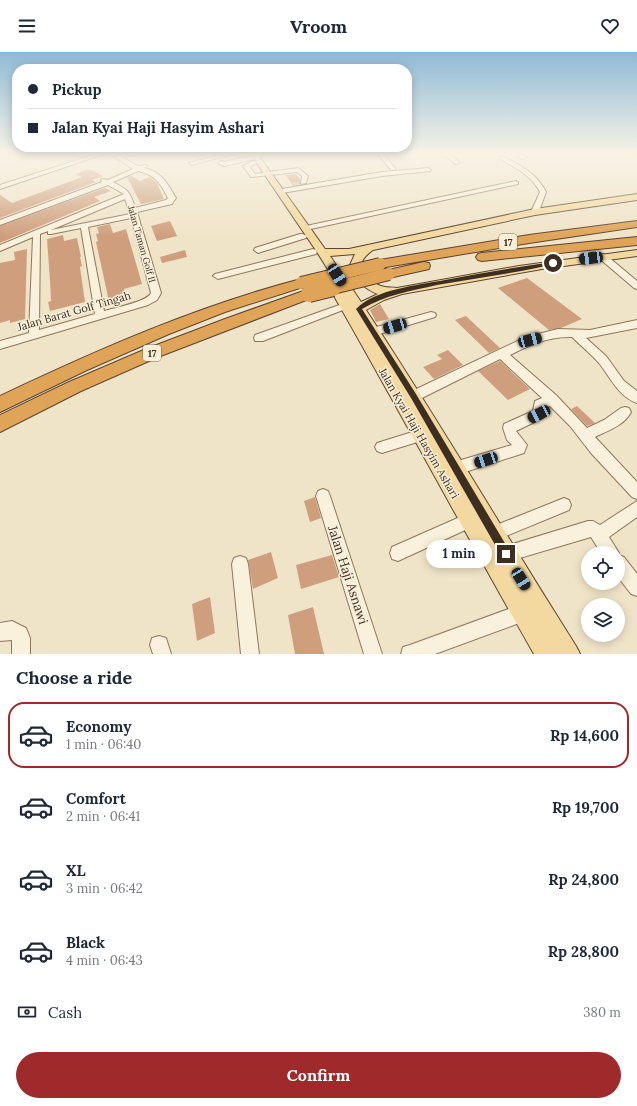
<!DOCTYPE html>
<html lang="en">
<head>
<meta charset="utf-8">
<style>
  :root { --surface:#fff; --page:#f2f2f3; --text:#1f2937; --muted:#747a83; --line:#e0e1e3; --accent:#9e2a2b }
  body { margin:0; font-family:Lora,serif; background:var(--page); color:var(--text); height:100vh; display:flex; flex-direction:column; font-size:15px; white-space:nowrap }
  * { box-sizing:border-box; margin:0 }
  p { font-size:13px; color:var(--muted) }
  .icon { flex:none; width:22px; height:22px; fill:none; stroke:currentColor; stroke-width:2; stroke-linecap:round; stroke-linejoin:round }
  .map { position:relative; height:602px; overflow:hidden }
  .details { display:flex; flex-direction:column; background:var(--surface); flex:1 }
  .details>* { flex:none }
  .hud { position:absolute; left:12px; top:12px; width:400px; height:88px; border-radius:16px; box-shadow:0 2px 10px #0003; display:grid; align-content:center; height:88px; padding:0 16px; background:var(--surface) }
  .fabs { position:absolute; left:581px; top:494px; display:grid; gap:8px }
  .fabs a { display:grid; place-items:center; width:44px; height:44px; border-radius:50%; background:var(--surface); box-shadow:0 2px 10px #0003; font-size:20px }
  .end { position:absolute; width:18px; height:18px; margin:-9px; border:5px solid #3d2e20; background:#fff; box-shadow:0 0 0 2px #fff }
  .from { border-radius:50% }
  .bubble { position:absolute; height:28px; border-radius:14px; background:var(--surface); box-shadow:0 2px 10px #0003; font-size:13px; font-weight:800; line-height:28px; text-align:center }
  .car { position:absolute; width:12px; height:24px; margin:-12px -6px; border-radius:5px; box-shadow:0 0 3px 1px #0007; background:linear-gradient(#222 24%,#8ab4d8 0 40%,#222 0 76%,#8ab4d8 0 86%,#222 0) }
  .hud b { display:flex; align-items:center; gap:14px; height:38px; font-size:15px }
  .hud b+b { border-top:1px solid var(--line) }
  .hud i { width:10px; height:10px; background:var(--text) }
  ul { padding:0; list-style:none }
  li { display:flex; align-items:center; gap:12px; height:66px; margin:0 8px 6px; padding:0 8px; border:2px solid transparent; border-radius:16px }
  li div { flex:1 }
  li b { display:block; font-size:15px }
  li em { font-style:normal; font-weight:800 }
  li.on { border-color:var(--accent) }
  li>.icon { width:36px; height:36px; stroke-width:1.5 }
  h2 { padding:0 16px; font-size:18px; line-height:48px }
  .pay { display:flex; align-items:center; gap:10px; height:44px; padding:0 16px; font-size:15px }
  .pay p { margin-inline-start:auto }
  .primary-button { display:flex; gap:8px; margin-top:auto; padding:8px 16px }
  .primary-button a { flex:1; height:46px; border-radius:24px; background:var(--accent); color:#fff; font-size:16px; font-weight:800; line-height:46px; text-align:center }
  header { display:flex; justify-content:space-between; align-items:center; height:52px; padding:0 16px; background:var(--surface); font-size:18px; font-weight:800 }
  .map>svg:first-child { display:block }
  .building { fill:#cf9f7d }
  .lines { fill:none; stroke-linecap:round; stroke-linejoin:round }
  .minor-tunnel { stroke:#ccc0a6; stroke-width:6; stroke-dasharray:6 3.5; stroke-linecap:butt }
  .minor-casing { stroke:#8d765c; stroke-width:2 }
  .major-casing { stroke:#5b4430; stroke-width:2 }
  .highway-casing { stroke:#5b4430; stroke-width:2 }
  .minor { fill:#faf1dc; fill-rule:evenodd }
  .major { fill:#f3d9a0; fill-rule:evenodd }
  .highway { fill:#e0a458; fill-rule:evenodd }
  .highway-bridge-far1-casing { stroke:#5b4430; stroke-width:14; stroke-linecap:butt }
  .highway-bridge-casing { stroke:#5b4430; stroke-width:18; stroke-linecap:butt }
  .highway-bridge-far1 { stroke:#e0a458; stroke-width:12 }
  .highway-bridge { stroke:#e0a458; stroke-width:16 }
  .route { fill:#3d2e20 }
  .labels { text-anchor:middle; dominant-baseline:central; stroke-width:3; stroke-linejoin:round; paint-order:stroke }
  .far-street-label { font-size:9px; fill:#3d2e20; stroke:#f7eed8 }
  .shield { fill:#f7eed8; stroke:#756857; stroke-width:1 }
  .shield-label { font-size:10px; font-weight:bold; fill:#3d2e20 }
  .street-label { font-size:11px; fill:#3d2e20; stroke:#f7eed8 }
  .near-street-label { font-size:13px; fill:#3d2e20; stroke:#f7eed8 }
</style>
</head>
<body>
<header><svg class="icon" aria-label="menu" viewBox="0 0 24 24"><path d="M4 6h16M4 12h16M4 18h16"/></svg>Vroom<svg class="icon" aria-label="heart" viewBox="0 0 24 24"><path d="M12 20l-8-8c-3-5 5-10 8-4 3-6 11-1 8 4z"/></svg></header>
<div class="map">
<svg width="637" height="602" viewBox="0 0 637 602">
  <rect width="100%" height="100%" fill="#f0e4c8"/>
  <!-- building -->
  <path class="building" d="M89,117l14,7 -11,4 4,2 -96,36v-23l12,8 70,-26 -6,-3z
    M296,122l4,5v5l-7,2 -7,-11z
    M131,124l9,5 10,-4 2,2 5,4 7,16 -23,5 -14,-27z
    M105,136l6,3 -17,6 6,4 -100,42v-17z
    M170,169l7,15 -20,5 -6,-15z
    M110,172l3,9 13,-4 16,55 -18,5 1,4 -5,1 3,8 -13,4 -14,-64 2,-1 -2,-7 3,-1 -2,-6z
    M63,183l1,6 13,-3 4,19h-1l2,9 -2,1 5,35 -35,9 -2,-9 3,-1 -1,-20 -3,-42z
    M27,197l-2,70 -15,4v-3l-10,3v-60l15,-3 -1,-8z
    M185,198l2,7 -25,6 -2,-6z
    M527,226l55,41 -21,9 -12,2 -51,-42z
    M380,252l9,15 -13,3 -6,-12z
    M466,264l34,32 -11,5 -34,-33z
    M448,298l15,15 -29,14 -11,-12 19,-8 -5,-4z
    M500,309l30,28 -22,11 -30,-29z
    M577,354l18,17 -8,3 -16,-17z
    M315,445l6,21 -11,4 -6,-21z
    M271,500l7,26 -25,11 -5,-29z
    M332,503l7,22 -38,12 -5,-24z
    M210,545l5,36 -18,8 -5,-37z
    M313,555l11,47h-29l-7,-39z"/>
  <g class="lines">
    <!-- minor-tunnel -->
    <path class="minor-tunnel" d="M293,133l10,-2"/>
    <!-- minor casing -->
    <g class="minor-casing">
      <path id="minor" d="M99,101h8l-107,36v-4z
        M109,101h6l23,13 8,-1 1,1 -3,2c18,4 23,15 32,30l-4,6 -35,8 24,81 -4,7 -9,5 -148,44v-8l29,-8 4,-96 -33,14v-6l124,-51 -16,-9 -108,40v-5l102,-38 -1,-2 1,-1 6,1 25,-11zM138,119c18,4 22,12 30,27l-2,2 -31,8c-5,-17 -7,-18 -22,-26zM125,147l5,15 -79,16zM131,166l20,75c-4,9 -37,15 -47,18l-16,-84zM81,176l14,86 -56,16 1,-96 8,-3v3h3z
        M227,101h8l-43,12 -3,-2z
        M377,101h6l12,15v2h-4z
        M443,101h6l11,10 -5,1z
        M513,101h6l8,5 -5,1z
        M253,104l3,2 -1,1 -31,7 -6,-3 3,-2 3,1z
        M500,105h4c18,9 33,17 42,35l-8,22h-6l-1,-2 9,-20c-9,-17 -24,-24 -40,-33z
        M253,109l5,1 -8,5 5,7 43,-6 10,8 -2,7 -5,1 1,-8 -5,-4 -46,5 -8,-11z
        M428,116l3,2 -1,1 -48,5 -100,17 -3,-2 3,-2 100,-17z
        M516,129l2,1v2l-212,46 -4,-2 4,-2z
        M300,182h3l4,2 -1,2 -45,14 -3,1 -4,-3 1,-2z
        M313,197l3,1 1,2 -1,2 -98,25 -5,-3 2,-2z
        M603,202l3,1 31,26v8l-3,-1 -34,-29 -1,-2 1,-2z
        M345,251l5,3 -2,2 -85,33h-8l-1,-3 1,-3z
        M431,260l4,1 1,2 -1,2 -62,19 -4,-1 -1,-3 1,-3z
        M637,268v8l-51,10 20,18 18,25 13,10v12c-18,-6 -27,-26 -38,-40 -8,-9 -18,-17 -27,-26 -23,-1 -42,8 -62,18l46,40 31,33 17,-8 17,-12 4,-1 4,1 2,4c-6,13 -24,19 -36,25l42,45v17l-5,-2 -41,-44 -21,-27 -20,-20 -5,2 -2,10 -27,13 11,14 -3,8 -68,22 -5,-2 -2,-5 2,-5 61,-18 -5,-5 -4,-12 1,-4 29,-13 2,-10 7,-3 -42,-39 -82,41 -4,1 -4,-1 -2,-4 2,-4 116,-55 32,-8 32,1z
        M422,377l5,2 2,4 -2,4 -45,14 -5,-2 -2,-4 2,-4z
        M323,437l5,2 2,5 52,158h-18l-48,-158 2,-5z
        M564,446l5,2 2,5 -2,5 -75,31 -5,-3 -3,-5 3,-5z
        M637,449v16l-28,20 10,16 -1,2 6,2 13,17v22l-6,-2 -13,-17v-24h-17l-10,-16 -85,25 -6,-2 -2,-6 2,-6 6,-2 82,-25h5l7,4z
        M469,461l5,3 3,5 -3,5 -76,35 -6,-2 -2,-6 2,-6z
        M240,504l6,2 2,6 11,90h-18l-9,-90 2,-6z
        M522,552l6,3 3,6 -3,6 -6,3 -87,32h-34l2,-7 7,-2z
        M12,569l14,7 4,10v16h-18v-14l-12,1v-18z
        M159,584l7,2 5,16h-18l-3,-9 2,-7z"/>
    </g>
    <!-- major casing -->
    <g class="major-casing">
      <path id="major" d="M250,101h7l68,96h24l186,-40 102,-15v6l-102,15 -162,35c-14,10 -16,18 -2,29 3,3 6,6 10,7 5,2 11,1 16,2l122,-22 118,-16v6l-95,13 -140,25 -18,6 -18,10c73,111 139,224 210,336l4,8h-46c-68,-119 -132,-239 -200,-358l2,-3 6,-1 -25,-40zM355,202l-5,11c2,13 16,25 28,29l-17,8 -31,-46z"/>
    </g>
    <!-- highway casing -->
    <g class="highway-casing">
      <path id="highway" d="M637,169v6l-108,16 -149,25 -4,-1 -2,-3 2,-3 4,-1 149,-25z
        M637,185v8l-155,16 -4,-1 -2,-3 2,-3 4,-1z
        M424,210l5,1 1,3 -1,3 -40,9 -5,-1 -2,-3 2,-3z
        M301,227l5,1 2,3 -2,3 -81,26 -56,22 -82,36 -87,42v-16c97,-46 197,-90 301,-117z
        M309,237l5,2 2,3 -2,3 -156,60 -77,34 -81,41v-17l69,-33 77,-33 79,-30z"/>
    </g>
    <!-- minor -->
    <use href="#minor" class="minor"/>
    <!-- major -->
    <use href="#major" class="major"/>
    <!-- highway -->
    <use href="#highway" class="highway"/>
    <!-- highway-bridge-far1 casing -->
    <g class="highway-bridge-far1-casing">
      <path id="highway-bridge-far1" d="M301,231l79,-19
        M329,237l60,-15"/>
    </g>
    <!-- highway-bridge casing -->
    <g class="highway-bridge-casing">
      <path id="highway-bridge" d="M309,242l24,-6"/>
    </g>
    <!-- highway-bridge-far1 -->
    <use href="#highway-bridge-far1" class="highway-bridge-far1"/>
    <!-- highway-bridge -->
    <use href="#highway-bridge" class="highway-bridge"/>
  </g>
  <!-- sky -->
  <linearGradient id="sky" x2="0" y2="1"><stop stop-color="#8fbad6"/><stop offset="0.55" stop-color="#f8f3e6"/><stop offset="1" stop-color="#f8f3e6" stop-opacity="0"/></linearGradient>
  <rect width="637" height="185" fill="url(#sky)"/>
  <!-- route -->
  <path class="route" d="M553,210h2v2c-39,9 -79,14 -118,21 -26,6 -52,10 -75,24l54,85 93,156 2,4 -2,3 -3,1 -4,-1 -91,-159 -55,-89c19,-20 63,-24 89,-29 36,-7 72,-13 108,-18z"/>
  <g class="labels">
    <!-- far-street labels -->
    <g class="far-street-label">
      <text transform="translate(142 192) rotate(74)">Jalan Taman Golf II</text>
    </g>
    <!-- shield labels -->
    <g class="shield">
      <rect x="499" y="182" width="18" height="16" rx="3"/>
      <rect x="143" y="293" width="18" height="16" rx="3"/>
    </g>
    <g class="shield-label">
      <text x="508" y="190">17</text>
      <text x="152" y="301">17</text>
    </g>
    <!-- street labels -->
    <g class="street-label">
      <text transform="translate(74 259) rotate(-16)">Jalan Barat Golf Tingah</text>
      <text transform="translate(419 381) rotate(60)">Jalan Kyai Haji Hasyim Ashari</text>
    </g>
    <!-- near-street labels -->
    <g class="near-street-label">
      <text transform="translate(348 523) rotate(72)">Jalan Haji Asnawi</text>
    </g>
  </g>
</svg>
<div class="fabs">
<a><svg class="icon" aria-label="locate" viewBox="0 0 24 24"><circle cx="12" cy="12" r="6"/><path d="M12 2v4M12 18v4M2 12h4M18 12h4"/></svg></a>
<a><svg class="icon" aria-label="layers" viewBox="0 0 24 24"><path d="M12 4l9 5-9 5-9-5zM3 14l9 5 9-5"/></svg></a>
</div>
<i class="end from" style="left:553px;top:211px"></i>
<i class="end" style="left:506px;top:502px"></i>
<div class="bubble" style="left:426px;top:488px;width:66px">1 min</div>
<i class="car" style="left:591px;top:206px;rotate:263deg"></i>
<i class="car" style="left:337px;top:223px;rotate:147deg"></i>
<i class="car" style="left:395px;top:274px;rotate:254deg"></i>
<i class="car" style="left:530px;top:288px;rotate:75deg"></i>
<i class="car" style="left:539px;top:362px;rotate:243deg"></i>
<i class="car" style="left:486px;top:408px;rotate:252deg"></i>
<i class="car" style="left:521px;top:527px;rotate:148deg"></i>
<div class="hud">
<b><i class="from"></i>Pickup</b>
<b><i></i>Jalan Kyai Haji Hasyim Ashari</b>
</div>
</div>
<section class="details">
<h2>Choose a ride</h2>
<ul>
<li class="on"><svg class="icon" aria-label="car" viewBox="0 0 24 24"><path d="M5 17H2v-5l4-1 3-4h7l3 4 3 1v5h-3M9 17h6M6 11h13"/><circle cx="7" cy="17" r="2"/><circle cx="17" cy="17" r="2"/></svg><div><b>Economy</b><p>1 min · 06:40</p></div><em>Rp 14,600</em></li>
<li><svg class="icon" aria-label="car" viewBox="0 0 24 24"><path d="M5 17H2v-5l4-1 3-4h7l3 4 3 1v5h-3M9 17h6M6 11h13"/><circle cx="7" cy="17" r="2"/><circle cx="17" cy="17" r="2"/></svg><div><b>Comfort</b><p>2 min · 06:41</p></div><em>Rp 19,700</em></li>
<li><svg class="icon" aria-label="car" viewBox="0 0 24 24"><path d="M5 17H2v-5l4-1 3-4h7l3 4 3 1v5h-3M9 17h6M6 11h13"/><circle cx="7" cy="17" r="2"/><circle cx="17" cy="17" r="2"/></svg><div><b>XL</b><p>3 min · 06:42</p></div><em>Rp 24,800</em></li>
<li><svg class="icon" aria-label="car" viewBox="0 0 24 24"><path d="M5 17H2v-5l4-1 3-4h7l3 4 3 1v5h-3M9 17h6M6 11h13"/><circle cx="7" cy="17" r="2"/><circle cx="17" cy="17" r="2"/></svg><div><b>Black</b><p>4 min · 06:43</p></div><em>Rp 28,800</em></li>
</ul>
<div class="pay"><svg class="icon" aria-label="cash" viewBox="0 0 24 24"><path d="M3 7h18v10H3z"/><circle cx="12" cy="12" r="2"/></svg>Cash<p>380 m</p></div>
<div class="primary-button"><a>Confirm</a></div>
</section>
</body>
</html>
